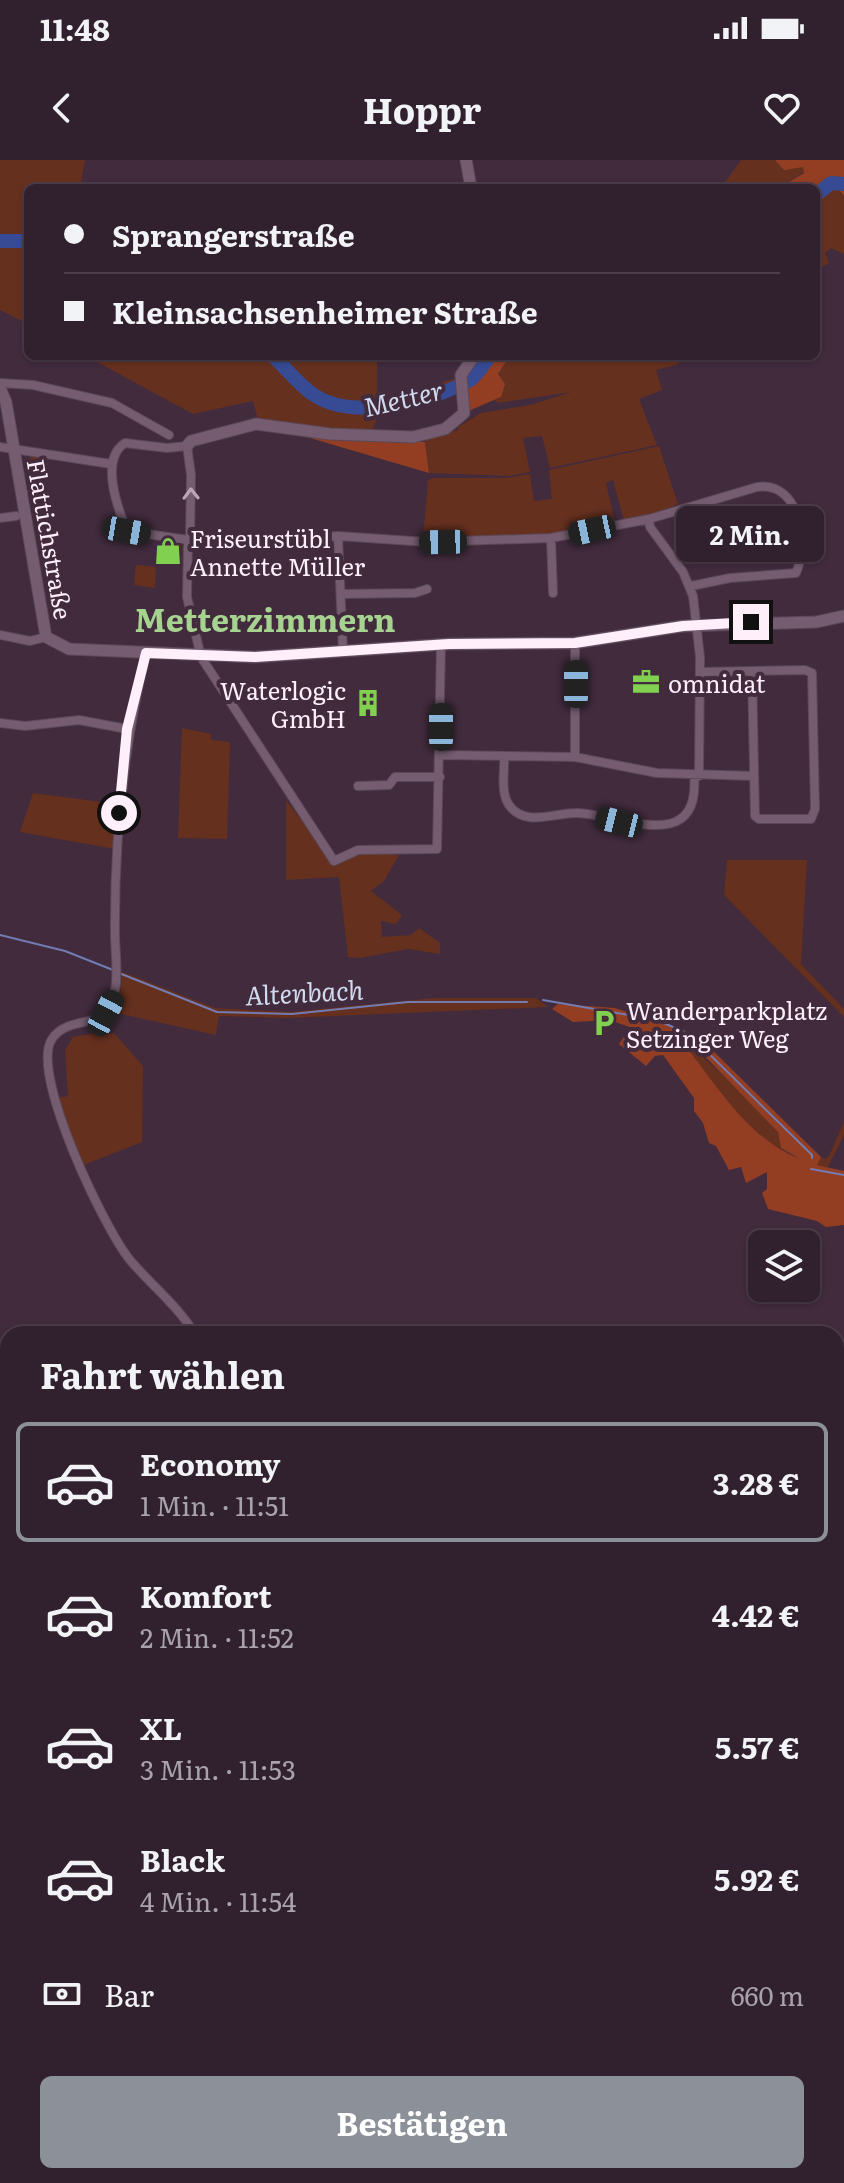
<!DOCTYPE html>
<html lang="de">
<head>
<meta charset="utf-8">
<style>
  :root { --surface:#31202e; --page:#392836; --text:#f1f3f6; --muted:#a8a3aa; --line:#4c3e4a; --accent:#8c9099 }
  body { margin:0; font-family:Literata,serif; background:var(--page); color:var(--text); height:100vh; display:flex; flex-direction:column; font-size:30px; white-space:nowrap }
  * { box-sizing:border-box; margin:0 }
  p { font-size:26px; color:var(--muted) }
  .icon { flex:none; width:44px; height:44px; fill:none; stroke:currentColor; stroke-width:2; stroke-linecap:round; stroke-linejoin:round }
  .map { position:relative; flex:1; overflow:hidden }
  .details { position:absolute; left:0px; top:1166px; width:844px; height:858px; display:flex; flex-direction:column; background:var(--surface); border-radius:24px 24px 0 0; box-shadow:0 2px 6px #0004,0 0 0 2px var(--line) }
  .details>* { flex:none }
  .guide { position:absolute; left:24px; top:24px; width:796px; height:176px; border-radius:12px; box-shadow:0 2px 6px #0004,0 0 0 2px var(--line); display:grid; align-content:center; height:176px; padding:0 40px; background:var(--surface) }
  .fabs { position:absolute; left:748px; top:1070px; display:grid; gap:16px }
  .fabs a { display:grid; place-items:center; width:72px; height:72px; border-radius:12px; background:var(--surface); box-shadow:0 2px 6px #0004,0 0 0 2px var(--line); font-size:40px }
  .end { position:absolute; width:36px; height:36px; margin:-18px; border:10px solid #feeffb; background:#111; box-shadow:0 0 0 4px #111 }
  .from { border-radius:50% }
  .bubble { position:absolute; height:56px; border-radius:12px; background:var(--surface); box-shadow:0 2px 6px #0004,0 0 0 2px var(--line); font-size:26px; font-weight:700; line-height:56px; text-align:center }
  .car { position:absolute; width:24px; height:48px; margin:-24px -12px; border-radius:10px; box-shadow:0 0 6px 2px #0007; background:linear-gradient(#222 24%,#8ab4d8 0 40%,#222 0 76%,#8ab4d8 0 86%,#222 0) }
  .guide b { display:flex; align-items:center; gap:28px; height:76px; font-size:30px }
  .guide b+b { border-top:2px solid var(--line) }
  .guide i { width:20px; height:20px; background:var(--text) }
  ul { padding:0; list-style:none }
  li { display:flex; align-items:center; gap:24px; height:120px; margin:0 16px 12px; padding:0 24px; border:4px solid transparent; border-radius:12px }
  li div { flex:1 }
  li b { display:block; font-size:30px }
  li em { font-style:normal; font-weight:700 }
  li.active { border-color:var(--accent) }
  li>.icon { width:72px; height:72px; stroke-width:1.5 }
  h2 { padding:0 40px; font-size:36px; line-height:96px }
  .pay { display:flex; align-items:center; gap:20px; height:88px; padding:0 40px; font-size:30px }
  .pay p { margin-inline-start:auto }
  .action { display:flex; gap:16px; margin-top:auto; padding:16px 40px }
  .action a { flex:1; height:92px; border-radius:12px; background:var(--accent); color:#fff; font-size:32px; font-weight:700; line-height:92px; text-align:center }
  .status { display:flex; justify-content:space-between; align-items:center; height:56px; padding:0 40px; background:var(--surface); direction:ltr }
  .status svg { height:22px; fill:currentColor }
  header { display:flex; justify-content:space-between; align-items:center; height:104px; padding:0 40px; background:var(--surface); font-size:36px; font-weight:700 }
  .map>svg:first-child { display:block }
  .green { fill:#66301f }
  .forest { fill:#933e23 }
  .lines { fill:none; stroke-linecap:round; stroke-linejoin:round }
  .stream { stroke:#727cb3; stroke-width:2 }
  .river { stroke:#364b94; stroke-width:14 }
  .street-casing { stroke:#5b4857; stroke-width:10 }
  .secondary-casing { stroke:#5b4857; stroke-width:13 }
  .street { stroke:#755c70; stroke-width:8 }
  .secondary { stroke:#755c70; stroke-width:11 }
  .oneway { stroke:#baa6b6 }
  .route { stroke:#feeffb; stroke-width:10 }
  .labels { text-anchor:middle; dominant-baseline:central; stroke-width:8; stroke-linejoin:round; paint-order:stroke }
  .poi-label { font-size:24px; fill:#feeffb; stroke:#412b3d; text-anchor:start }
  .street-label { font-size:24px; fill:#feeffb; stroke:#412b3d }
  .water-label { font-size:26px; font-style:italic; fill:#d1d9ee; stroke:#412b3d }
  .district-label { font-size:32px; font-weight:bold; fill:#a7d391; stroke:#412b3d }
</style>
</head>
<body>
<div class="status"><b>11:48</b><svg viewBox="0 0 49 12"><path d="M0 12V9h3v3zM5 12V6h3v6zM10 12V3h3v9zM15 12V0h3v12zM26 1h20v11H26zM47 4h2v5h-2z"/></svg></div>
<header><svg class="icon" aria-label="back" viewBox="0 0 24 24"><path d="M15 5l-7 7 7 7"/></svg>Hoppr<svg class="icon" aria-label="heart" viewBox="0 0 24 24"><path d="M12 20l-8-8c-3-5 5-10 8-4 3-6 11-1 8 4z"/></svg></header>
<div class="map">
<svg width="844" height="2023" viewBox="0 0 844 2023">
  <rect width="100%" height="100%" fill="#412b3d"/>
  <!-- green -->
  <path class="green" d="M0,0h85l-5,28h-52v136l-28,-14z
    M741,0h34l28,7 1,5 -25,16h-64l3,-5 5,2z
    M829,30h10l5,6v58l-13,-6 -6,5 4,10 -13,8 2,-69 2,-6z
    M86,196h291v36l23,3 56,-17 3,12 -81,26 -7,18 -113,-14 -5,-19 -60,13z
    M510,196h170l-21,7 20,-3v4l-23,6 6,20 -23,9 18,46 -107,23 -8,-32 -19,2 7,34 -20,4 -81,-3 -4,-34 33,-9v-3l23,-14 49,-8 41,-13 -73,11 -3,-3 6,-3 -3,-23z
    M659,286l19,58 -32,13 -22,3 -11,-40 -7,3 9,39 -78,14 -114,3 5,-59 6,-2h73l23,-4 4,27 18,-2 -3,-29z
    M32,296l7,1 -1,31 -8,-2 -4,-24z
    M136,405l20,2 -1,21 -21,-3z
    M182,568l29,6v6l19,2 -3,97 -49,-1z
    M33,633l91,12 -4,45 -100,-18z
    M286,640l48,63 22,-10 43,2 -15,26 -13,10 31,24 -6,9 -15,-3 1,16 29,-2 8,-7 21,15v11l-32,-5 -48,9 -12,-1 -9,-80 -53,3z
    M727,700h80l-6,104 43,45v8l-120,-122z
    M123,812l92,36 75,4 145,-14h101l12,9 -261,11 -68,-2 -3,19 -99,-22z
    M95,873h19l29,33 -1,76 -66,26 -26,-68 18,-4 -3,-46 8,-13z
    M684,879l74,70 20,23 3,16 27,16 -36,-20 -22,-17 -20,-19 -45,-62z
    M844,962v13l-16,32 -13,-2 6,-8 4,2 4,-3z
    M185,2016h196l16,7h-205z"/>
  <!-- forest -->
  <path class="forest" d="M775,0h69v36l-5,-6h-10l-9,6 -4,26v-34h-37l25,-15 -1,-6 -19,3z
    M474,196h36l-12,18 7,10 -4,13 -37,16 -3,-38z
    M310,276l115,6 4,31 -119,-35z
    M558,844l57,4 82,27 124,122 -4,8 27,6v54l-18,2 -9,-6 -49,-12 -6,-16 5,-4v-17l-21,11 -5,-16 -12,3 -13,-24 -7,-3 -6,-20 -9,-12v-13l-31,-43 -8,1 -9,10 -27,-22 7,-10c17,2 49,17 61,14 34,43 60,89 113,111l-19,-11 -3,-16 -89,-92 -5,-1 1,7 -76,-26 -36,2 -21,-13z
    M0,1829l8,4v134l-8,-8z
    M48,2016h137l7,7h-138z"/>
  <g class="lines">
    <!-- stream -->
    <path class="stream" d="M0,775l65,16 48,19
      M119,813l98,39 75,2 116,-12h119
      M543,840l114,20 32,14 123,121v3
      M811,1009l33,6"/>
    <!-- river -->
    <path class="river" d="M816,35l15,-12 13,1
      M0,81h28
      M273,196c13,12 26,29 41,39 39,26 117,7 156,-15 8,-5 14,-17 20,-24"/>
    <!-- street casing -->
    <g class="street-casing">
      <path id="street" d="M0,223l33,2 79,18 57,32
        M0,287l111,17
        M0,358l16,-2
        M649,359l1,8 33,45 10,24 7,61 -1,119
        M338,376l5,116
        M551,378l2,55
        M188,382l-1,55 14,60 133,204 24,-11 79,-1 4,-205
        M190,382l1,-67 -4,-29 -20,2 -42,-5c-25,16 -8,64 2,88l88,13 123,-8 89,6 124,-4 98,-19 108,-32c43,-6 52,56 39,86l-66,5 -39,8
        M341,434l74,-1 12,-4
        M0,475l30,6 16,-4
        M575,483v114
        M146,493c-23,95 -32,187 -31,284 1,29 7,59 -14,81 -17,5 -39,5 -49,21 -23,33 53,191 78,221 22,26 47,45 65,74
        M700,512l105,-2 7,3 3,136 -4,10h-52l-4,-3 -3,-145
        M0,563l25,3 54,-6 48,9
        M441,595l134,2 82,16 97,3
        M504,597c1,14 -4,35 5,48 16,23 47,7 69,8 43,2 123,43 116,-38
        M358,626l31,-1 6,-8h45
        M813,2016l1,7"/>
    </g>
    <!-- secondary casing -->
    <g class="secondary-casing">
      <path id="secondary" d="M466,0l5,28
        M0,228l6,14 40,235 23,12 186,8 194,-13 126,-1 108,-17 133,-4 28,-6
        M187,286l4,-5 65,-17 74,10 83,3 32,-8 19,-16 -3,-38 13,-19
        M0,1702l8,7
        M397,2016l14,7"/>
    </g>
    <!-- street -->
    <use href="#street" class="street"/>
    <!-- secondary -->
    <use href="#secondary" class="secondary"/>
  </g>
  <!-- one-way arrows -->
  <defs><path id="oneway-chevron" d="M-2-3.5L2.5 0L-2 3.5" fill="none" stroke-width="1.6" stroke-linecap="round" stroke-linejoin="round" transform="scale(2)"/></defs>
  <use class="oneway" href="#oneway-chevron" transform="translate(191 334) rotate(-91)"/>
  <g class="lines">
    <!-- route -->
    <path class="route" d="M119,653l8,-84 19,-76 109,4 194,-13 126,-1 108,-17 68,-4"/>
  </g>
  <!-- icons -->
  <defs>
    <g id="shop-bare" transform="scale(2.16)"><path d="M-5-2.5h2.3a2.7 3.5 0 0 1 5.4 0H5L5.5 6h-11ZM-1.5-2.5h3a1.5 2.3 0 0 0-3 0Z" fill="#81d050" stroke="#412b3d" stroke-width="2.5" paint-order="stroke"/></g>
    <g id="office-bare" transform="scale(2.16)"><path d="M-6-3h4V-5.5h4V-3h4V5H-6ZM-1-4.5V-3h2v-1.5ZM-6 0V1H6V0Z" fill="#81d050" stroke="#412b3d" stroke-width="2.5" paint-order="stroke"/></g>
    <g id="building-bare" transform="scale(2.16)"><path d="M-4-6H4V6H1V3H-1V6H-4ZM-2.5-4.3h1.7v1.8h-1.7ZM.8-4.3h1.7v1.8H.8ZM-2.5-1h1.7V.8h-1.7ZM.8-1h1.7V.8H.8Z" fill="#81d050" stroke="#412b3d" stroke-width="2.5" paint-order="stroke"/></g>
    <g id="parking-bare" transform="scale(2.16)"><path d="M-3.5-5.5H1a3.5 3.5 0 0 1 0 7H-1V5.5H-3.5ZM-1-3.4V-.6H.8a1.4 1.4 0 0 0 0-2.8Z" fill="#81d050" stroke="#412b3d" stroke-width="2.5" paint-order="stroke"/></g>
  </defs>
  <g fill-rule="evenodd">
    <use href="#shop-bare" x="168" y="391"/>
    <use href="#office-bare" x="646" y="522"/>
    <use href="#building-bare" x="368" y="543"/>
    <use href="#parking-bare" x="604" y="863"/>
  </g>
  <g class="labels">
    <!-- poi labels -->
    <g class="poi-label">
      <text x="190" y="377">Friseurstübl<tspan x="190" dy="28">Annette Müller</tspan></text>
      <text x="668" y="522">omnidat</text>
      <text x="346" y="529" text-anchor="end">Waterlogic<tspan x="346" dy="28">GmbH</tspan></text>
      <text x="626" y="849">Wanderparkplatz<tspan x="626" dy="28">Setzinger Weg</tspan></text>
    </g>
    <!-- street labels -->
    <g class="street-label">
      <text transform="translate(51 379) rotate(80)">Flattichstraße</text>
    </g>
    <!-- water labels -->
    <g class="water-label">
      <text transform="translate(403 237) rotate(-13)">Metter</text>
      <text transform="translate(304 831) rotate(-3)">Altenbach</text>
    </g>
    <!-- district labels -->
    <g class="district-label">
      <text x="265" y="458">Metterzimmern</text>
    </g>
  </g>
</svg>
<div class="fabs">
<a><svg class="icon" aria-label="layers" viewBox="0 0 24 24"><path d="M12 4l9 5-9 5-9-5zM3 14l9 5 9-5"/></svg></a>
</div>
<i class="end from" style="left:119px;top:653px"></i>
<i class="end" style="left:751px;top:462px"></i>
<div class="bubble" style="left:676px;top:346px;width:148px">2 Min.</div>
<i class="car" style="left:592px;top:370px;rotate:258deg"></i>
<i class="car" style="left:127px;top:371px;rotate:100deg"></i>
<i class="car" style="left:443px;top:382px;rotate:269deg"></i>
<i class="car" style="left:576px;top:524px;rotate:0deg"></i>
<i class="car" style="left:441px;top:567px;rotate:0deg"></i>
<i class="car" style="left:619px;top:662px;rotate:284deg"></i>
<i class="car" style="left:106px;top:853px;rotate:28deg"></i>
<div class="guide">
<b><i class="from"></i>Sprangerstraße</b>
<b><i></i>Kleinsachsenheimer Straße</b>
</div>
<section class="details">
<h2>Fahrt wählen</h2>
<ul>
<li class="active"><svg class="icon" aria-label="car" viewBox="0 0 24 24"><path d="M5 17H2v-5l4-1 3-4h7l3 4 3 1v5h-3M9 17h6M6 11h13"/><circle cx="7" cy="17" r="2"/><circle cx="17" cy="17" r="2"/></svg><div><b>Economy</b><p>1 Min. · 11:51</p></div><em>3.28 €</em></li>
<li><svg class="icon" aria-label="car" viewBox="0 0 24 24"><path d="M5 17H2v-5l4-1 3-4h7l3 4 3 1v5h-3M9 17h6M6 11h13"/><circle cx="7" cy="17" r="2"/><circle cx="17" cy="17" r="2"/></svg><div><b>Komfort</b><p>2 Min. · 11:52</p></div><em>4.42 €</em></li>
<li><svg class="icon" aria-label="car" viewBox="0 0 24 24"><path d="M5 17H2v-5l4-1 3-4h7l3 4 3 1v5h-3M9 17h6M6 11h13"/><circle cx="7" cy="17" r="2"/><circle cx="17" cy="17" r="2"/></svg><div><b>XL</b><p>3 Min. · 11:53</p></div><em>5.57 €</em></li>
<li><svg class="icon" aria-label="car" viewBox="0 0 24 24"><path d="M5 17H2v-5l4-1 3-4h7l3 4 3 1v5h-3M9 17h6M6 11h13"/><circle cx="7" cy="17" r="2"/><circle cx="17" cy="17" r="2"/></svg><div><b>Black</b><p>4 Min. · 11:54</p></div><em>5.92 €</em></li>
</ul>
<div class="pay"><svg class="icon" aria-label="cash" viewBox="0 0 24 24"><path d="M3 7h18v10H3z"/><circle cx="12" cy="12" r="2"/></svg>Bar<p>660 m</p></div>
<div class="action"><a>Bestätigen</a></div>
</section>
</div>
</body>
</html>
